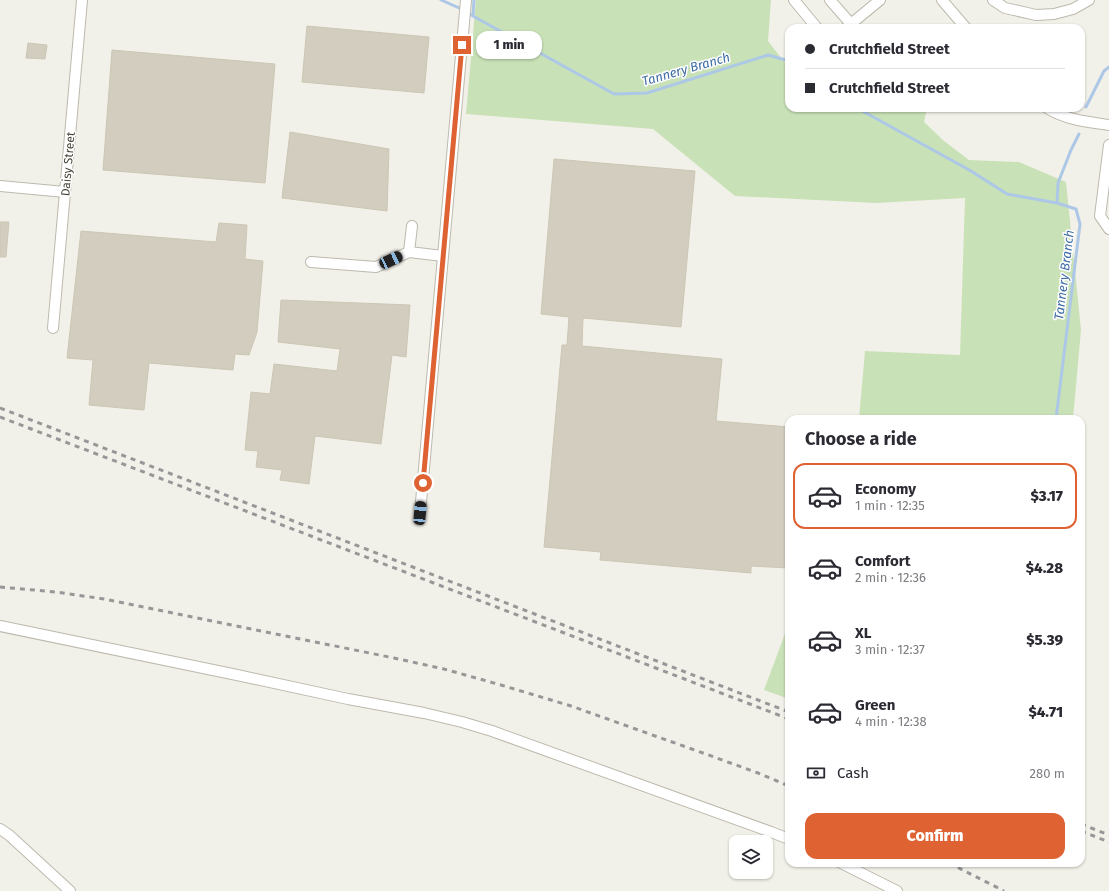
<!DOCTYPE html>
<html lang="en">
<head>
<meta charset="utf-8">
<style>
  :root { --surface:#fff; --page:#f2f2f3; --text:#2b2b33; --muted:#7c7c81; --line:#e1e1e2; --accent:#df6233 }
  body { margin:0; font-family:"Fira Sans",sans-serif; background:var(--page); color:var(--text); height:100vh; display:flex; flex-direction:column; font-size:15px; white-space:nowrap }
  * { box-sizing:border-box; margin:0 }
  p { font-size:13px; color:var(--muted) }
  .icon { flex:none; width:22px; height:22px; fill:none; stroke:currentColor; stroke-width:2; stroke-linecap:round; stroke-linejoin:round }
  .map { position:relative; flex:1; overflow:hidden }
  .drawer { position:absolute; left:785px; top:415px; width:300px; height:452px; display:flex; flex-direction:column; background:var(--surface); border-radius:12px; box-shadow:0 1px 3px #0004 }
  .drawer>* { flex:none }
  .hud { position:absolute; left:785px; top:24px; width:300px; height:88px; border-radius:12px; box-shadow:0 1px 3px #0004; display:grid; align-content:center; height:88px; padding:0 20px; background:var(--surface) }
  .fabs { position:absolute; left:729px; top:835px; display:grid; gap:8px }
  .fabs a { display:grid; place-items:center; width:44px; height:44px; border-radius:8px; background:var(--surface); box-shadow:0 1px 3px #0004; font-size:20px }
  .end { position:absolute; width:18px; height:18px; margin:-9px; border:5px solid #df6233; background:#fff; box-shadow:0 0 0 2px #fff }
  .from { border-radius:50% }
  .bubble { position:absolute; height:28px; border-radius:12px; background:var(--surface); box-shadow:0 1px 3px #0004; font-size:13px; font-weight:800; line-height:28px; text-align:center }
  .car { position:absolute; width:12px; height:24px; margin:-12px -6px; border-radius:5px; box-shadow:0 0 3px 1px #0007; background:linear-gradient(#222 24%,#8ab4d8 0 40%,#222 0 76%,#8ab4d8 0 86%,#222 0) }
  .hud b { display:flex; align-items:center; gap:14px; height:38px; font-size:15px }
  .hud b+b { border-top:1px solid var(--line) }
  .hud i { width:10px; height:10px; background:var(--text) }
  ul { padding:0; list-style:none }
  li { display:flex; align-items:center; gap:12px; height:66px; margin:0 8px 6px; padding:0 12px; border:2px solid transparent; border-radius:12px }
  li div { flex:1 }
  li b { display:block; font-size:15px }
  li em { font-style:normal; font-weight:800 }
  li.selected { border-color:var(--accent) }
  li>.icon { width:36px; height:36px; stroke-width:1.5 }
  h2 { padding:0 20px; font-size:18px; line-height:48px }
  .pay { display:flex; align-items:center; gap:10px; height:44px; padding:0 20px; font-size:15px }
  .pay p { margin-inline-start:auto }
  .primary-button { display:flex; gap:8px; margin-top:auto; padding:8px 20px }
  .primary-button a { flex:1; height:46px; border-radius:12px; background:var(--accent); color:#fff; font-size:16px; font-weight:800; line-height:46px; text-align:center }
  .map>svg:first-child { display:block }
  .green { fill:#c9e1b7 }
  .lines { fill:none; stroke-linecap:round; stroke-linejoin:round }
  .stream { stroke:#adc8e7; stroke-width:3 }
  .building { fill:#d3cdc0; stroke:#ccc6b4 }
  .minor-casing { stroke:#bdb9ad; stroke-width:12 }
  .minor { stroke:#fff; stroke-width:10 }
  .rail { stroke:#979797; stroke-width:3; stroke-dasharray:5 5; stroke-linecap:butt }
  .route { stroke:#df6233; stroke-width:5 }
  .labels { text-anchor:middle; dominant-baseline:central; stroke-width:3; stroke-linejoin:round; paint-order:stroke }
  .street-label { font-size:12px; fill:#454238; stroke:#fff }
  .water-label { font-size:13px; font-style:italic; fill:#3e6ca4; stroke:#fff }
</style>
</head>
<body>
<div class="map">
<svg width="1109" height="891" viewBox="0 0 1109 891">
  <rect width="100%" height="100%" fill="#f2f1e9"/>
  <!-- green -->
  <path class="green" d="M476,0h295l-3,41 21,27v40h138l-3,14 20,19 25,19 50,2 47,20 15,148 -8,89h-214l6,-68 95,4 5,-157 -89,5 -141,-7 -82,-67 -187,-15z
    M789,623v76l-25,-9z"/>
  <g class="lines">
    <!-- stream -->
    <path class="stream" d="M441,0l25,11 7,5 141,78 33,-1 121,-38 21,6
      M473,16l1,-16
      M1086,107l18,-36 5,-4
      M857,108l114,63 36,23 50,9 19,6 4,15 -24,195
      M1057,203l1,-20 13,-33 8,-16"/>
  </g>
  <!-- building -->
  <path class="building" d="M307,26l122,11 -5,56 -122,-11z
    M28,43l19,2 -2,14 -19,-1z
    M112,50l163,14 -10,119 -162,-13z
    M290,132l99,17 -2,62 -105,-13z
    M554,159l141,12 -14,156 -98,-9 -1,28 140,13 -6,62 73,6 -1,141 -37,-2v7l-151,-13 1,-8 -57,-5 18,-202h5l2,-28 -28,-3z
    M0,222h9l-3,35h-6z
    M219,223l28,2 -2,34 18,2 -6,71 -8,23 -14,-1 -2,16 -84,-7 -5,47 -55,-5 4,-45 -26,-2 14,-127 135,11z
    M281,300l129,5 -4,52 -14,-2 -11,89 -66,-8 -6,48 -29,-4 2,-10 -26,-3 2,-16 -13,-1 6,-58 19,2 4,-30 63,7 3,-22 -62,-7z"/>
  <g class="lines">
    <!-- minor casing -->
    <g class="minor-casing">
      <path id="minor" d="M794,0l23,28
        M830,0l21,24
        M942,0l24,28
        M993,0l12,8 31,7 18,-1 19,-5 16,-9
        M846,28l34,-28
        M1047,108c19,12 41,14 62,17
        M1109,145l-9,71 9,13
        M0,186l65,6
        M412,226l-3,26 34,4
        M311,262l65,5 33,-15
        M53,328l29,-328
        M420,513l46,-513
        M0,626l237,49 111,24 76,14 38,9 30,9 279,101 18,7
        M0,829l9,6 61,56
        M841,863l56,28"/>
    </g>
    <!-- minor -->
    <use href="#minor" class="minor"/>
    <!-- rail -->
    <path class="rail" d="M0,408l789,304
      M0,417l789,302
      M0,587l56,5 48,7 290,59 50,11 57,16 70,21 132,47 55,20 31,13
      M1081,824l28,11
      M1081,831l28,11
      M949,863l55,28"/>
  </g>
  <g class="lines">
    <!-- route -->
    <path class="route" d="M423,483l39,-438"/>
  </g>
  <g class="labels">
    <!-- street labels -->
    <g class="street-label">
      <text transform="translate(68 164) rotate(-85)">Daisy Street</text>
    </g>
    <!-- water labels -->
    <g class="water-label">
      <text transform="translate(686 69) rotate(-16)">Tannery Branch</text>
      <text transform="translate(1064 275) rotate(-83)">Tannery Branch</text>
    </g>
  </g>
</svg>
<div class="fabs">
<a><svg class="icon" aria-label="layers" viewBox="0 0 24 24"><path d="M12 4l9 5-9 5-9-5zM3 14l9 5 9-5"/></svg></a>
</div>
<i class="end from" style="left:423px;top:483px"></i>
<i class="end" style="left:462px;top:45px"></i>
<div class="bubble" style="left:476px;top:31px;width:66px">1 min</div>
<i class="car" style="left:391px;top:260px;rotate:65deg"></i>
<i class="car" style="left:420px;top:513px;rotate:5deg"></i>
<div class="hud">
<b><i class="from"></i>Crutchfield Street</b>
<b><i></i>Crutchfield Street</b>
</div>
<section class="drawer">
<h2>Choose a ride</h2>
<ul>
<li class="selected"><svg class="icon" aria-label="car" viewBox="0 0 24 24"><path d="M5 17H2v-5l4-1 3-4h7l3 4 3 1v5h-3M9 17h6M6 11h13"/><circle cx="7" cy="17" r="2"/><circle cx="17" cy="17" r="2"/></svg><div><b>Economy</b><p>1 min · 12:35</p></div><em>$3.17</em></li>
<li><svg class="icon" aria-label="car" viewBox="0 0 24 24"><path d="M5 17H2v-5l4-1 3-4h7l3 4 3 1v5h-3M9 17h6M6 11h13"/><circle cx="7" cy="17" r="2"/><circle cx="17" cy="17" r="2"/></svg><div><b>Comfort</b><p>2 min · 12:36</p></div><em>$4.28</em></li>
<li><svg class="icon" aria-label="car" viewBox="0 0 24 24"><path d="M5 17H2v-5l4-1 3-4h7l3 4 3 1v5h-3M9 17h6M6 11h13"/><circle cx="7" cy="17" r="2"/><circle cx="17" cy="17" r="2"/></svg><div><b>XL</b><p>3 min · 12:37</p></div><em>$5.39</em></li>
<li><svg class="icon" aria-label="car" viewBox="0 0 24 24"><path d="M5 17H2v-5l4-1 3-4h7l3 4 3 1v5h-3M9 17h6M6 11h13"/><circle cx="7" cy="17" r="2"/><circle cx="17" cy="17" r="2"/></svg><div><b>Green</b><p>4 min · 12:38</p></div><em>$4.71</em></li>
</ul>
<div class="pay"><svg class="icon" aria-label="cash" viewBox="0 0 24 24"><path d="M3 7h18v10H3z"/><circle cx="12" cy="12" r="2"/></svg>Cash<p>280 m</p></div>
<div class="primary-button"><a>Confirm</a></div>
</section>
</div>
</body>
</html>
